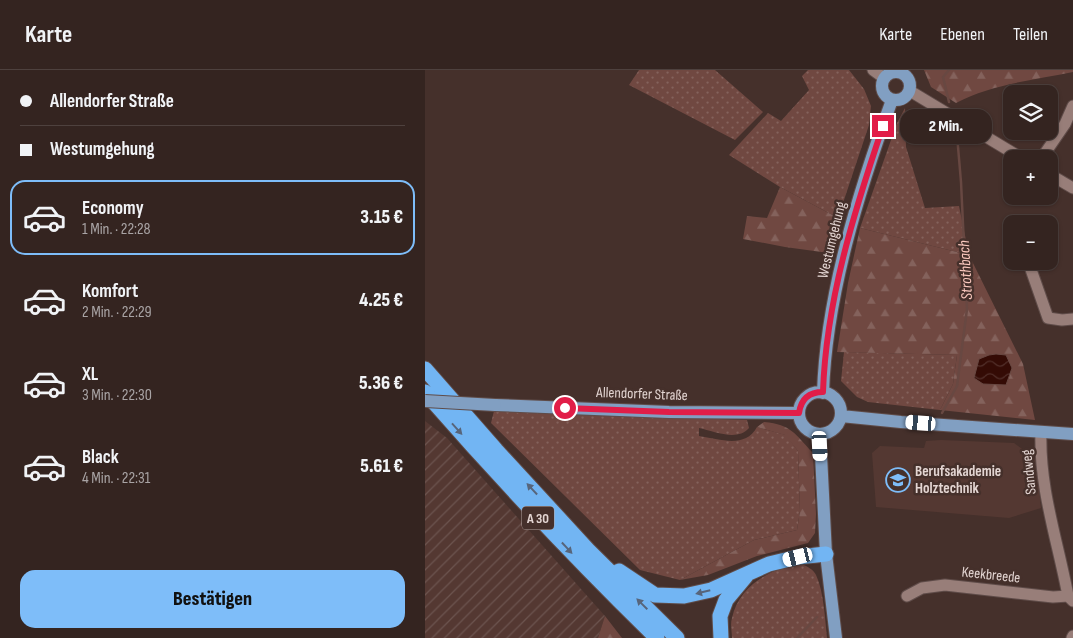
<!DOCTYPE html>
<html lang="de">
<head>
<meta charset="utf-8">
<style>
  :root { --surface:#342420; --page:#3f302d; --text:#f1f3f6; --muted:#a9a4a5; --line:#4e413e; --accent:#7ebdf9 }
  body { margin:0; font-family:"Sofia Sans Condensed",sans-serif; background:var(--page); color:var(--text); height:100vh; display:flex; flex-direction:column; font-size:19px; white-space:nowrap }
  * { box-sizing:border-box; margin:0 }
  p { font-size:16px; color:var(--muted) }
  .icon { flex:none; width:28px; height:28px; fill:none; stroke:currentColor; stroke-width:2; stroke-linecap:round; stroke-linejoin:round }
  .map { position:relative; flex:1; overflow:hidden }
  .drawer { display:flex; flex-direction:column; background:var(--surface); width:425px }
  .drawer>* { flex:none }
  .banner { display:grid; align-content:center; height:110px; padding:0 20px; background:var(--surface) }
  .buttons { position:absolute; left:578px; top:15px; display:grid; gap:10px }
  .buttons a { display:grid; place-items:center; width:55px; height:55px; border-radius:10px; background:var(--surface); box-shadow:0 1px 4px #0004,0 0 0 1px var(--line); font-size:25px }
  .end { position:absolute; width:22px; height:22px; margin:-11px; border:6px solid #e11d48; background:#fff; box-shadow:0 0 0 2px #fff }
  .from { border-radius:50% }
  .bubble { position:absolute; height:35px; border-radius:15px; background:var(--surface); box-shadow:0 1px 4px #0004,0 0 0 1px var(--line); font-size:16px; font-weight:800; line-height:35px; text-align:center }
  .car { position:absolute; width:15px; height:30px; margin:-15px -8px; border-radius:6px; box-shadow:0 0 4px 1px #0007; background:linear-gradient(#fff 24%,#345 0 40%,#fff 0 76%,#345 0 86%,#fff 0) }
  .banner b { display:flex; align-items:center; gap:18px; height:48px; font-size:19px }
  .banner b+b { border-top:1px solid var(--line) }
  .banner i { width:12px; height:12px; background:var(--text) }
  ul { padding:0; list-style:none }
  li { display:flex; align-items:center; gap:15px; height:75px; margin:0 10px 8px; padding:0 10px; border:2px solid transparent; border-radius:15px }
  li div { flex:1 }
  li b { display:block; font-size:19px }
  li em { font-style:normal; font-weight:800 }
  li.selected { border-color:var(--accent) }
  li>.icon { width:45px; height:45px; stroke-width:1.5 }
  .button { display:flex; gap:10px; margin-top:auto; padding:10px 20px }
  .button a { flex:1; height:58px; border-radius:15px; background:var(--accent); color:#111; font-size:20px; font-weight:800; line-height:58px; text-align:center }
  header { display:flex; align-items:center; gap:30px; box-sizing:border-box; height:70px; padding:0 25px; background:var(--surface); border-bottom:1px solid var(--line) }
  header strong { font-size:24px }
  nav { display:flex; gap:28px; margin-inline-start:auto; font-size:18px }
  main { display:flex; flex:1; min-height:0 }
  .map>svg:first-child { display:block }
  .built { fill:#543832 }
  .industrial { fill:url(#industrial-furrows) }
  .grass { fill:url(#grass-dots) }
  .forest { fill:url(#forest-firs) }
  .water { fill:url(#water-waves); stroke:#684842 }
  .lines { fill:none; stroke-linecap:round; stroke-linejoin:round }
  .stream { stroke:#684842; stroke-width:2.5 }
  .minor-casing { stroke:#5f4c49; stroke-width:13 }
  .major-casing { stroke:#5f4c49; stroke-width:14 }
  .highway-casing { stroke:#5f4c49; stroke-width:17 }
  .minor { stroke:#987e79; stroke-width:11 }
  .major { stroke:#819fc2; stroke-width:12 }
  .highway { stroke:#72b5f3; stroke-width:15 }
  .major-bridge-casing { stroke:#5f4c49; stroke-width:14; stroke-linecap:butt }
  .major-bridge { stroke:#819fc2; stroke-width:12 }
  .oneway { fill:#57657b }
  .route { stroke:#e11d48; stroke-width:6 }
  .labels { text-anchor:middle; dominant-baseline:central; stroke-width:5; stroke-linejoin:round; paint-order:stroke }
  .shield { fill:#45302b; stroke:#b4a4a0; stroke-width:1 }
  .shield-label { font-size:14px; font-weight:bold; fill:#e3d5d2 }
  .street-label { font-size:15px; fill:#e3d5d2; stroke:#45302b }
  .poi-label { font-size:15px; font-weight:bold; fill:#e3d5d2; stroke:#45302b; text-anchor:start }
  .water-label { font-size:16px; font-style:italic; fill:#f9c7bd; stroke:#45302b }
</style>
</head>
<body>
<header>
<strong>Karte</strong>
<nav><a>Karte</a><a>Ebenen</a><a>Teilen</a></nav>
</header>
<main>
<section class="drawer">
<div class="banner">
<b><i class="from"></i>Allendorfer Straße</b>
<b><i></i>Westumgehung</b>
</div>
<ul>
<li class="selected"><svg class="icon" aria-label="car" viewBox="0 0 24 24"><path d="M5 17H2v-5l4-1 3-4h7l3 4 3 1v5h-3M9 17h6M6 11h13"/><circle cx="7" cy="17" r="2"/><circle cx="17" cy="17" r="2"/></svg><div><b>Economy</b><p>1 Min. · 22:28</p></div><em>3.15 €</em></li>
<li><svg class="icon" aria-label="car" viewBox="0 0 24 24"><path d="M5 17H2v-5l4-1 3-4h7l3 4 3 1v5h-3M9 17h6M6 11h13"/><circle cx="7" cy="17" r="2"/><circle cx="17" cy="17" r="2"/></svg><div><b>Komfort</b><p>2 Min. · 22:29</p></div><em>4.25 €</em></li>
<li><svg class="icon" aria-label="car" viewBox="0 0 24 24"><path d="M5 17H2v-5l4-1 3-4h7l3 4 3 1v5h-3M9 17h6M6 11h13"/><circle cx="7" cy="17" r="2"/><circle cx="17" cy="17" r="2"/></svg><div><b>XL</b><p>3 Min. · 22:30</p></div><em>5.36 €</em></li>
<li><svg class="icon" aria-label="car" viewBox="0 0 24 24"><path d="M5 17H2v-5l4-1 3-4h7l3 4 3 1v5h-3M9 17h6M6 11h13"/><circle cx="7" cy="17" r="2"/><circle cx="17" cy="17" r="2"/></svg><div><b>Black</b><p>4 Min. · 22:31</p></div><em>5.61 €</em></li>
</ul>
<div class="button"><a>Bestätigen</a></div>
</section>
<div class="map">
<svg width="648" height="568" viewBox="0 0 648 568">
  <defs>
    <pattern id="industrial-furrows" width="10" height="10" patternUnits="userSpaceOnUse" patternTransform="scale(1.25)"><rect width="10" height="10" fill="#543832"/><path d="M-1 1l2-2M0 10L10 0M9 11l2-2" fill="none" stroke="#6c544f"/></pattern>
    <pattern id="grass-dots" width="8" height="8" patternUnits="userSpaceOnUse" patternTransform="scale(1.25)"><rect width="8" height="8" fill="#704841"/><path d="M2 2h.1M6 6h.1" fill="none" stroke="#84625c" stroke-width="1.8" stroke-linecap="round"/></pattern>
    <pattern id="forest-firs" width="22" height="20" patternUnits="userSpaceOnUse" patternTransform="scale(1.25)"><rect width="22" height="20" fill="#704841"/><path d="M5 1l3.5 6h-7zM16 11l3.5 6h-7z" fill="#84625c"/></pattern>
    <pattern id="water-waves" width="16" height="10" patternUnits="userSpaceOnUse" patternTransform="scale(1.25)"><rect width="16" height="10" fill="#340b05"/><path d="M0 5q4-4 8 0t8 0" fill="none" stroke="#512e29"/></pattern>
  </defs>
  <rect width="100%" height="100%" fill="#45302b"/>
  <!-- built -->
  <path class="built" d="M516,370l73,3 22,16 5,49 -32,10 -133,-11 -4,-54 8,-7 44,2 2,-7z"/>
  <!-- industrial -->
  <path class="industrial" d="M0,351l22,17 158,178 -7,22h-173z"/>
  <!-- grass -->
  <path class="grass" d="M214,0h76l48,42 -28,28 -106,-55z
    M383,0h41l15,19 7,17 -2,19 -31,93 -58,-31 -51,-32 39,-42 13,8 28,-31 -7,-14z
    M480,38l1,39 19,61 34,-2 10,49 -109,-27 37,-105z
    M419,282l113,3 -4,29 -13,26 -72,-8 -11,-5 -16,-16z
    M69,341l253,9 2,8c-12,14 -35,3 -50,0v8c21,3 46,13 58,-9l29,8 12,16 2,60 -3,19 -43,10 -74,40 -40,-10 -149,-147z
    M376,494c6,2 13,6 15,11 8,17 9,45 11,63h-95c0,-6 -2,-14 0,-20 7,-32 38,-50 69,-54z"/>
  <!-- forest -->
  <path class="forest" d="M499,0h149v2c-38,8 -82,12 -117,31l-25,-16z
    M355,117l58,31 -9,35 -44,-6 -42,-8 4,-23 20,2z
    M435,158l109,27 54,109 12,56 -95,-10 13,-26 4,-29 -120,-3 11,-69z
    M339,352c28,3 30,11 49,31l3,61 -1,19 -7,10 -51,13 -49,19 -28,5 74,-40 43,-10 3,-19 -2,-60 -13,-16 -28,-8z
    M180,546l17,22h-24z"/>
  <!-- water -->
  <path class="water" d="M571,284l10,1 6,13 -6,17 -23,-1 -9,-6 5,-19 10,-4z"/>
  <g class="lines">
    <!-- stream -->
    <path class="stream" d="M524,32l-6,-25 6,-7
      M517,343l15,-27 10,-77 -6,-127 -4,-47 -3,-13
      M372,568l20,-21"/>
    <!-- minor casing -->
    <g class="minor-casing">
      <path id="minor" d="M448,0l11,8
        M485,21l113,68
        M616,89l24,-35 8,-18
        M624,104l24,14
        M603,191l20,57 14,2 11,-1
        M616,362c-2,56 17,110 27,164
        M482,526l15,-8 23,-3 108,12 15,-1 5,5
        M647,568l1,-2"/>
    </g>
    <!-- major casing -->
    <g class="major-casing">
      <path id="major" d="M457 16a14 14 0 1 1 28 0a14 14 0 1 1-28 0Z
        M374 343a21 21 0 1 1 42 0a21 21 0 1 1-42 0Z
        M398,323c3,-97 36,-203 69,-293
        M70,335l174,7 130,1
        M416,346l60,6 172,12
        M395,365l6,119 10,84"/>
    </g>
    <!-- highway casing -->
    <g class="highway-casing">
      <path id="highway" d="M0,299l71,81 92,100 89,88
        M0,322c74,85 151,167 232,246
        M194,501l36,24 29,1 27,-6 58,-26 29,-7 28,-3
        M296,568l-1,-22 6,-16 20,-24"/>
    </g>
    <!-- minor -->
    <use href="#minor" class="minor"/>
    <!-- major -->
    <use href="#major" class="major"/>
    <!-- highway -->
    <use href="#highway" class="highway"/>
    <!-- major-bridge casing -->
    <g class="major-bridge-casing">
      <path id="major-bridge" d="M0,331l70,4"/>
    </g>
    <!-- major-bridge -->
    <use href="#major-bridge" class="major-bridge"/>
  </g>
  <!-- one-way arrows -->
  <defs><path id="oneway-solid" d="M-6-.8H1V-3.2L6.5 0L1 3.2V.8H-6Z" transform="scale(1.25)"/></defs>
  <g class="oneway">
    <use href="#oneway-solid" transform="translate(32 359) rotate(48)"/>
    <use href="#oneway-solid" transform="translate(107 419) rotate(-133)"/>
    <use href="#oneway-solid" transform="translate(142 478) rotate(47)"/>
    <use href="#oneway-solid" transform="translate(278 522) rotate(166)"/>
    <use href="#oneway-solid" transform="translate(217 534) rotate(-135)"/>
  </g>
  <g class="lines">
    <!-- route -->
    <path class="route" d="M140,338l104,4 130,1c2,-14 10,-21 24,-21 3,-91 31,-180 60,-266"/>
  </g>
  <!-- icons -->
  <defs>
    <g id="university-ring" transform="scale(1.25)"><circle r="9.5" fill="#45302b" stroke="#7ebdf9" stroke-width="1.5"/><path d="M0-5L7-2L0 1L-7-2ZM-4 1L0 2.5L4 1V4Q0 6-4 4Z" fill="#7ebdf9"/></g>
  </defs>
  <g fill-rule="evenodd">
    <use href="#university-ring" x="473" y="410"/>
  </g>
  <g class="labels">
    <!-- shield labels -->
    <rect class="shield" x="97" y="436.5" width="32" height="23" rx="4"/>
    <g class="shield-label">
      <text x="113" y="448">A 30</text>
    </g>
    <!-- street labels -->
    <g class="street-label">
      <text transform="translate(407 170) rotate(-76)">Westumgehung</text>
      <text transform="translate(217 324) rotate(2)">Allendorfer Straße</text>
      <text transform="translate(604 402) rotate(-96)">Sandweg</text>
      <text transform="translate(566 505) rotate(6)">Keekbreede</text>
    </g>
    <!-- poi labels -->
    <g class="poi-label">
      <text x="490" y="401">Berufsakademie<tspan x="490" dy="17">Holztechnik</tspan></text>
    </g>
    <!-- water labels -->
    <g class="water-label">
      <text transform="translate(541 200) rotate(-93)">Strothbach</text>
    </g>
  </g>
</svg>
<div class="buttons">
<a><svg class="icon" aria-label="layers" viewBox="0 0 24 24"><path d="M12 4l9 5-9 5-9-5zM3 14l9 5 9-5"/></svg></a>
<a>+</a>
<a>−</a>
</div>
<i class="end from" style="left:140px;top:338px"></i>
<i class="end" style="left:458px;top:56px"></i>
<div class="bubble" style="left:475px;top:39px;width:92px">2 Min.</div>
<i class="car" style="left:496px;top:353px;rotate:274deg"></i>
<i class="car" style="left:395px;top:376px;rotate:177deg"></i>
<i class="car" style="left:373px;top:487px;rotate:256deg"></i>
</div>
</main>
</body>
</html>
